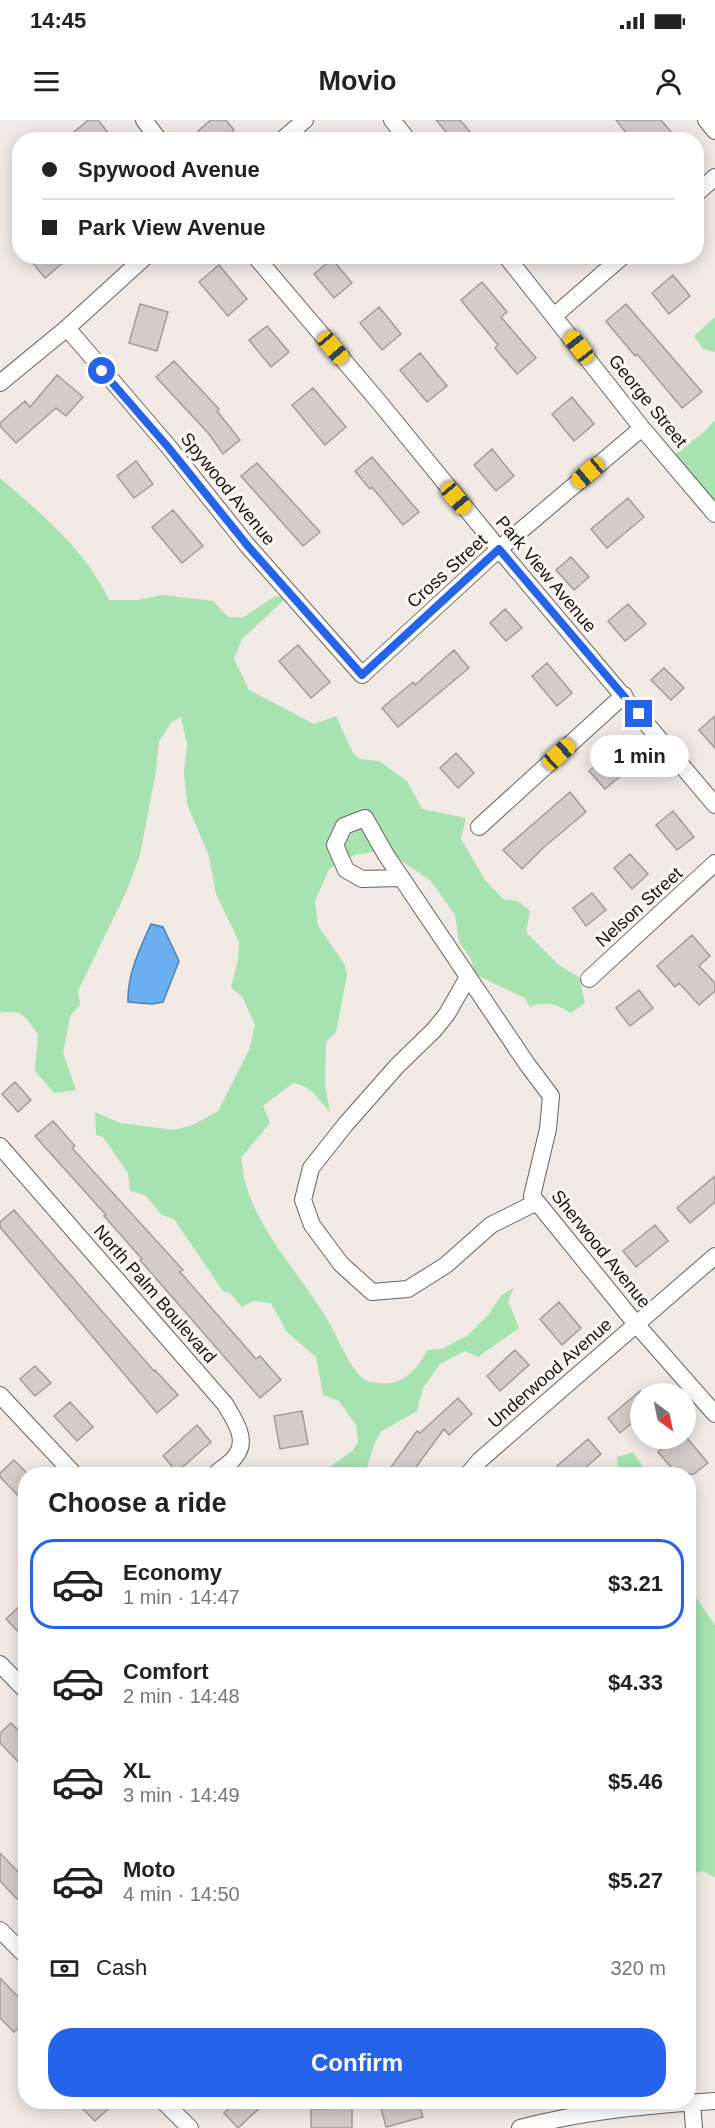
<!DOCTYPE html>
<html lang="en">
<head>
<meta charset="utf-8">
<style>
  :root { --surface:#fff; --page:#f2f2f2; --text:#222; --muted:#767676; --line:#e0e0e0; --accent:#2563eb }
  body { margin:0; font-family:Arial,sans-serif; background:var(--page); color:var(--text); height:100vh; display:flex; flex-direction:column; font-size:22px; white-space:nowrap }
  * { box-sizing:border-box; margin:0 }
  p { font-size:20px; color:var(--muted) }
  .icon { flex:none; width:33px; height:33px; fill:none; stroke:currentColor; stroke-width:2; stroke-linecap:round; stroke-linejoin:round }
  .map { position:relative; flex:1; overflow:hidden }
  .side { position:absolute; left:18px; top:1347px; width:678px; height:642px; display:flex; flex-direction:column; background:var(--surface); border-radius:24px; box-shadow:0 3px 15px #0003 }
  .side>* { flex:none }
  .guide { position:absolute; left:12px; top:12px; width:692px; height:132px; border-radius:24px; box-shadow:0 3px 15px #0003; display:grid; align-content:center; height:132px; padding:0 30px; background:var(--surface) }
  .needle { width:39px; rotate:147deg }
  .fabs { position:absolute; left:630px; top:1263px; display:grid; gap:12px }
  .fabs a { display:grid; place-items:center; width:66px; height:66px; border-radius:50%; background:var(--surface); box-shadow:0 3px 15px #0003; font-size:30px }
  .end { position:absolute; width:27px; height:27px; margin:-14px; border:8px solid #2563eb; background:#fff; box-shadow:0 0 0 3px #fff }
  .from { border-radius:50% }
  .bubble { position:absolute; height:42px; border-radius:21px; background:var(--surface); box-shadow:0 3px 15px #0003; font-size:20px; font-weight:700; line-height:42px; text-align:center }
  .car { position:absolute; width:18px; height:36px; margin:-18px -9px; border-radius:8px; box-shadow:0 0 4px 2px #0007; background:linear-gradient(#f5c518 24%,#345 0 40%,#f5c518 0 76%,#345 0 86%,#f5c518 0) }
  .guide b { display:flex; align-items:center; gap:21px; height:57px; font-size:22px }
  .guide b+b { border-top:2px solid var(--line) }
  .guide i { width:15px; height:15px; background:var(--text) }
  ul { padding:0; list-style:none }
  li { display:flex; align-items:center; gap:18px; height:90px; margin:0 12px 9px; padding:0 18px; border:3px solid transparent; border-radius:24px }
  li div { flex:1 }
  li b { display:block; font-size:22px }
  li em { font-style:normal; font-weight:700 }
  li.current { border-color:var(--accent) }
  li>.icon { width:54px; height:54px; stroke-width:1.5 }
  h2 { padding:0 30px; font-size:27px; line-height:72px }
  .pay { display:flex; align-items:center; gap:15px; height:66px; padding:0 30px; font-size:22px }
  .pay p { margin-inline-start:auto }
  .cta { display:flex; gap:12px; margin-top:auto; padding:12px 30px }
  .cta a { flex:1; height:69px; border-radius:24px; background:var(--accent); color:#fff; font-size:24px; font-weight:700; line-height:69px; text-align:center }
  .status { display:flex; justify-content:space-between; align-items:center; height:42px; padding:0 30px; background:var(--surface); direction:ltr }
  .status svg { height:16px; fill:currentColor }
  header { display:flex; justify-content:space-between; align-items:center; height:78px; padding:0 30px; background:var(--surface); font-size:27px; font-weight:700 }
  .map>svg:first-child { display:block }
  .green { fill:#a6e3b0 }
  .water { fill:#6baff1; stroke:#5281ae; stroke-width:1.5 }
  .building { fill:#d4ccc8; stroke:#a39b98; stroke-width:1.5 }
  .lines { fill:none; stroke-linecap:round; stroke-linejoin:round }
  .street-casing { stroke:#68625d; stroke-width:18 }
  .street { stroke:#fff; stroke-width:16 }
  .route { stroke:#2563eb; stroke-width:8 }
  .labels { text-anchor:middle; dominant-baseline:central; stroke-width:6; stroke-linejoin:round; paint-order:stroke }
  .street-label { font-size:18px; fill:#181513; stroke:#fdf6f1 }
</style>
</head>
<body>
<div class="status"><b>14:45</b><svg viewBox="0 0 49 12"><path d="M0 12V9h3v3zM5 12V6h3v6zM10 12V3h3v9zM15 12V0h3v12zM26 1h20v11H26zM47 4h2v5h-2z"/></svg></div>
<header><svg class="icon" aria-label="menu" viewBox="0 0 24 24"><path d="M4 6h16M4 12h16M4 18h16"/></svg>Movio<svg class="icon" aria-label="person" viewBox="0 0 24 24"><circle cx="12" cy="8" r="4"/><path d="M4 21q1-7 8-7t8 7"/></svg></header>
<div class="map">
<svg width="715" height="2008" viewBox="0 0 715 2008">
  <rect width="100%" height="100%" fill="#f0e9e4"/>
  <!-- green -->
  <path class="green" d="M715,197v35l-12,-3 -9,-13z
    M715,300v94l-45,-56 33,-25z
    M0,358c41,36 86,72 109,122h28l26,-5 50,6 15,16h16l30,-20 15,-2 -47,44 -8,20 15,31 65,34 22,-8 17,37 7,6 19,2 28,20 15,28 44,9 -5,21 24,41 18,19 15,2 12,10 -4,21 34,34 19,11 6,26 -14,10c-16,-9 -24,-13 -41,-6l-5,-9 -51,-24 -3,-15 -12,-17 -4,-27 -25,-35 -32,-21 -24,-7 -20,3 -25,14 -14,32 3,25 26,37 3,12 -11,57 -10,10 -1,43 5,27c-13,-13 -16,-25 -37,-29l-30,23 7,17 -29,35c2,9 2,19 5,27 14,48 52,87 78,129 12,18 24,54 41,66 4,2 9,2 14,3 22,4 39,-14 48,-33l15,-1 26,-14 20,-20 13,-19 13,-9 -6,14 11,27 -41,29 -13,-6 -25,13 -17,24 -6,23 -35,20 -7,11 -9,28 1,4h-66l25,-4 27,-20 5,-8 -2,-17 -17,-24 -16,-6 -7,-38 -30,-26 -15,-28 -17,-2 -12,6 -12,-14 -7,-2 -49,-72 -12,-4 -17,-20 -15,-4 -2,-18 -25,-36 -7,-2 -1,-23 25,11 54,7 19,-5 25,-14 31,-61 6,-25 -13,-29 -11,-8 7,-28 1,-18 -23,-48 -7,-38 -22,-52 -3,-31 3,-28 -6,-28 -9,5 -13,19 -3,30 -16,84 -13,35 -49,101 2,14 -10,11 -7,37 13,37 -22,3 -19,-22 3,-37c-12,-16 -16,-26 -38,-21z
    M633,1332l10,15 -2,1 3,6h-28l2,-3 -1,-14z
    M689,1455l6,21 20,29v253c-11,-8 -15,-9 -26,0z"/>
  <!-- water -->
  <path class="water" d="M151,804l12,3 16,34 -16,41 -11,2 -24,-2c-1,-27 12,-54 23,-78z"/>
  <!-- building -->
  <path class="building" d="M88,0h10l16,20h-49z
    M211,0h15l8,10 -11,10h-17l-8,-9z
    M436,0h24l17,20h-24z
    M616,0h45l17,20h-46z
    M27,136h44l-26,22z
    M332,139l20,24 -18,15 -20,-24z
    M219,145l28,34 -19,17 -29,-34z
    M673,155l17,21 -21,18 -17,-21z
    M482,162l25,30 -6,5 35,41 -19,16 -22,-26 3,-3 -37,-45z
    M140,184l28,8 -11,39 -28,-8z
    M626,184l76,88 -20,16 -45,-54 -2,2 -29,-35z
    M379,187l22,27 -19,16 -22,-27z
    M267,206l22,26 -18,15 -22,-27z
    M420,233l27,33 -20,16 -27,-32z
    M174,241l45,48 -2,2 23,29 -17,14 -14,-20 -53,-57z
    M57,255l26,22 -17,19 -10,-8 -40,35 -16,-17v-3l25,-22 5,6z
    M313,268l33,39 -21,18 -33,-40z
    M572,277l22,27 -20,17 -22,-27z
    M492,329l22,27 -18,15 -22,-26z
    M372,337l47,55 -16,13 -31,-38 -2,2 -15,-18z
    M136,341l17,23 -19,14 -17,-22z
    M257,343l63,69 -17,14 -62,-70z
    M628,378l16,19 -37,31 -16,-19z
    M173,390l30,36 -21,17 -30,-36z
    M571,437l18,20 -15,13 -18,-20z
    M628,484l18,20 -21,17 -17,-20z
    M505,489l17,19 -16,13 -16,-18z
    M298,525l32,37 -19,16 -32,-37z
    M454,530l15,18 -71,59 -16,-19 31,-26 2,3z
    M547,543l25,30 -15,13 -25,-30z
    M664,548l20,20 -13,12 -20,-20z
    M715,596v32l-16,-18z
    M619,626l16,18 -30,25 -16,-18z
    M456,633l18,20 -16,15 -18,-20z
    M570,672l16,20 -42,35 -22,22 -19,-19z
    M673,691l21,26 -17,13 -21,-25z
    M630,734l18,20 -16,15 -18,-21z
    M592,773l14,17 -20,16 -13,-18z
    M692,815l18,21 -11,10 16,17v8l-16,14 -20,-22 -4,4 -18,-21z
    M639,870l14,18 -23,18 -14,-18z
    M15,962l16,18 -13,12 -16,-18z
    M53,1001l22,25 -3,2 111,122 -3,2 76,87 4,-3 21,24 -21,18 -120,-138 2,-1 -38,-43 2,-1 -71,-79z
    M715,1056v26l-25,21 -13,-15z
    M14,1090l140,161 1,-1 23,25 -21,18 -157,-186v-5z
    M655,1105l13,16 -32,26 -13,-16z
    M559,1182l22,26 -19,17 -22,-26z
    M515,1230l14,15 -29,26 -13,-15z
    M35,1246l16,17 -16,13 -15,-17z
    M640,1271v25l-20,17 -12,-15z
    M458,1278l14,16 -23,21 -5,-6 -33,45h-25l31,-43 3,2z
    M70,1282l23,25 -16,14 -23,-25z
    M302,1291l6,33 -28,5 -6,-33z
    M197,1305l14,17 -34,30 -14,-16z
    M674,1318h13l21,25 -14,11h-17l-19,-22z
    M588,1319l13,15 -23,20h-14l-7,-8z
    M14,1340l12,12v32l-26,-27v-4z
    M26,1480v40l-20,-21z
    M11,1603l15,15v32l-26,-27v-10z
    M0,1733l26,27v11l-9,8 -17,-18z
    M0,1858l26,27v17l-12,10 -14,-14z
    M76,1982h40l-21,19z
    M236,1982h30l-28,26 -14,-15z
    M403,1982h15l5,15 -37,10 -5,-19z
    M352,1988v20h-41v-19z"/>
  <g class="lines">
    <!-- street casing -->
    <g class="street-casing">
      <path id="street" d="M144,0l15,20
        M392,0l16,20
        M706,0l9,11
        M282,20l23,-20
        M696,74l19,-17
        M255,136l124,146 120,147 216,256
        M506,136l136,172 73,86
        M554,196l69,-60
        M67,208l101,118 79,99 115,130 137,-126 143,-121
        M0,263l67,-55 79,-72
        M479,707l145,-132
        M400,758l-38,1 -16,-9 -11,-25 9,-19 21,-8 21,37 141,209 24,32 -3,33 -16,67 104,128 79,90
        M468,857l-21,37 -13,16 -37,36 -52,59 -34,43 -8,32 9,25 29,39 31,28 36,-3 38,-24 45,-40 46,-23
        M589,859l126,-116
        M0,1026l225,258c8,14 23,34 12,50 -4,8 -15,14 -22,20
        M0,1275l74,79
        M468,1354l12,-14 235,-204
        M0,1544l26,27
        M0,1810l26,26
        M164,1982l26,26
        M692,1982l2,26
        M520,2008c63,-17 130,-23 195,-27"/>
    </g>
    <!-- street -->
    <use href="#street" class="street"/>
  </g>
  <g class="lines">
    <!-- route -->
    <path class="route" d="M102,251l66,76 79,98 115,130 137,-126 140,165"/>
  </g>
  <g class="labels">
    <!-- street labels -->
    <g class="street-label">
      <text transform="translate(648 281) rotate(51)">George Street</text>
      <text transform="translate(228 369) rotate(51)">Spywood Avenue</text>
      <text transform="translate(447 451) rotate(-42)">Cross Street</text>
      <text transform="translate(546 454) rotate(50)">Park View Avenue</text>
      <text transform="translate(639 787) rotate(-42)">Nelson Street</text>
      <text transform="translate(601 1129) rotate(51)">Sherwood Avenue</text>
      <text transform="translate(155 1174) rotate(49)">North Palm Boulevard</text>
      <text transform="translate(550 1253) rotate(-41)">Underwood Avenue</text>
    </g>
  </g>
</svg>
<div class="fabs">
<a><svg class="needle" viewBox="-14 -14 28 28"><path d="M0-13l5 13h-10z" fill="#e53935"/><path d="M0 13l5-13h-10z" fill="#767676"/></svg></a>
</div>
<i class="end from" style="left:102px;top:251px"></i>
<i class="end" style="left:639px;top:594px"></i>
<div class="bubble" style="left:590px;top:615px;width:99px">1 min</div>
<i class="car" style="left:579px;top:227px;rotate:322deg"></i>
<i class="car" style="left:333px;top:228px;rotate:140deg"></i>
<i class="car" style="left:588px;top:353px;rotate:230deg"></i>
<i class="car" style="left:456px;top:378px;rotate:140deg"></i>
<i class="car" style="left:559px;top:634px;rotate:48deg"></i>
<div class="guide">
<b><i class="from"></i>Spywood Avenue</b>
<b><i></i>Park View Avenue</b>
</div>
<section class="side">
<h2>Choose a ride</h2>
<ul>
<li class="current"><svg class="icon" aria-label="car" viewBox="0 0 24 24"><path d="M5 17H2v-5l4-1 3-4h7l3 4 3 1v5h-3M9 17h6M6 11h13"/><circle cx="7" cy="17" r="2"/><circle cx="17" cy="17" r="2"/></svg><div><b>Economy</b><p>1 min · 14:47</p></div><em>$3.21</em></li>
<li><svg class="icon" aria-label="car" viewBox="0 0 24 24"><path d="M5 17H2v-5l4-1 3-4h7l3 4 3 1v5h-3M9 17h6M6 11h13"/><circle cx="7" cy="17" r="2"/><circle cx="17" cy="17" r="2"/></svg><div><b>Comfort</b><p>2 min · 14:48</p></div><em>$4.33</em></li>
<li><svg class="icon" aria-label="car" viewBox="0 0 24 24"><path d="M5 17H2v-5l4-1 3-4h7l3 4 3 1v5h-3M9 17h6M6 11h13"/><circle cx="7" cy="17" r="2"/><circle cx="17" cy="17" r="2"/></svg><div><b>XL</b><p>3 min · 14:49</p></div><em>$5.46</em></li>
<li><svg class="icon" aria-label="car" viewBox="0 0 24 24"><path d="M5 17H2v-5l4-1 3-4h7l3 4 3 1v5h-3M9 17h6M6 11h13"/><circle cx="7" cy="17" r="2"/><circle cx="17" cy="17" r="2"/></svg><div><b>Moto</b><p>4 min · 14:50</p></div><em>$5.27</em></li>
</ul>
<div class="pay"><svg class="icon" aria-label="cash" viewBox="0 0 24 24"><path d="M3 7h18v10H3z"/><circle cx="12" cy="12" r="2"/></svg>Cash<p>320 m</p></div>
<div class="cta"><a>Confirm</a></div>
</section>
</div>
</body>
</html>
